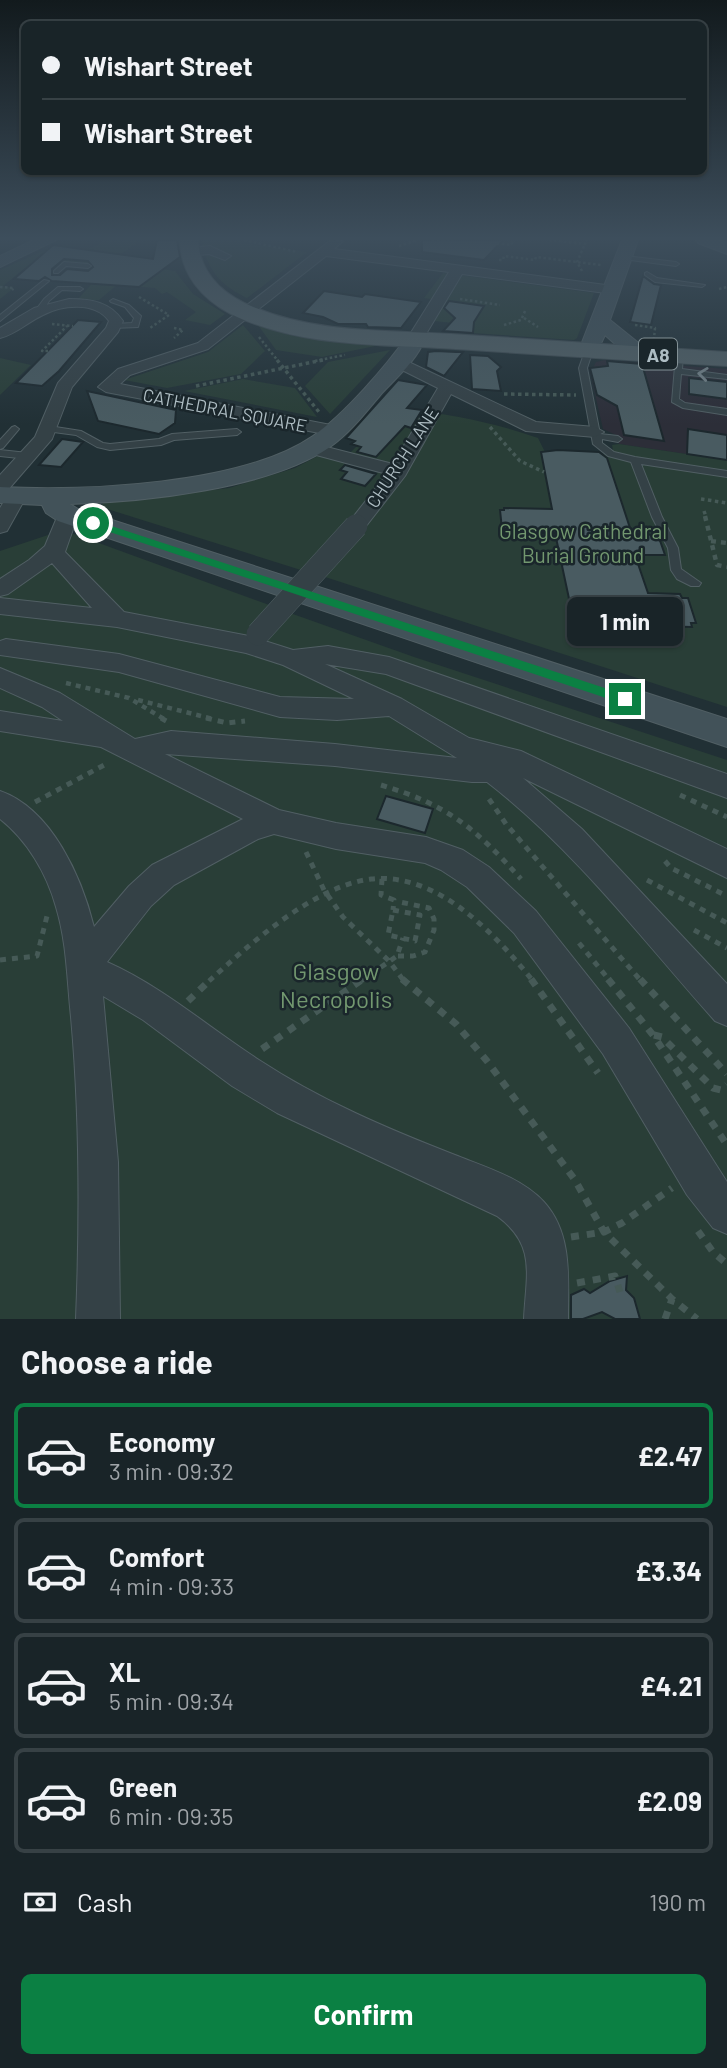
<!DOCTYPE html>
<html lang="en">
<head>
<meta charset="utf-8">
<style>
  :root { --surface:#192428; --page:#222c30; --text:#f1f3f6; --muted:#9fa4a8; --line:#374145; --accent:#0b8043 }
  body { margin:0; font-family:Barlow,sans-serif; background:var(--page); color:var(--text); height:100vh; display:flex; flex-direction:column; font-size:26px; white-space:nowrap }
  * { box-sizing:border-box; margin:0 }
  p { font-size:23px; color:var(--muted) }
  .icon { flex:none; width:38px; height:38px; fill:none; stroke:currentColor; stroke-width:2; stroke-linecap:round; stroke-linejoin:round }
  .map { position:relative; height:1319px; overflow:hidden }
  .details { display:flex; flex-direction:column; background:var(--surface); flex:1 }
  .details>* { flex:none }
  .top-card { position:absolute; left:21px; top:21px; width:686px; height:154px; border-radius:10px; box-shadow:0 2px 5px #0004,0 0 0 2px var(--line); display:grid; align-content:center; height:154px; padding:0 21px; background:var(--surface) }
  .end { position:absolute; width:32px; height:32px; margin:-16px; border:9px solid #0b8043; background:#fff; box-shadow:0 0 0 4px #fff }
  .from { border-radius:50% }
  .bubble { position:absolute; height:49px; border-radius:10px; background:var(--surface); box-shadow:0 2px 5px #0004,0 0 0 2px var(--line); font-size:23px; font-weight:700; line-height:49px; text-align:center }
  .top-card b { display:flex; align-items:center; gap:24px; height:66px; font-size:26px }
  .top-card b+b { border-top:2px solid var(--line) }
  .top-card i { width:18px; height:18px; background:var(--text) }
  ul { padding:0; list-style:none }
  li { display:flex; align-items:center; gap:21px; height:105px; margin:0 14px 10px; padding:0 7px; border:4px solid var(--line); border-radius:10px }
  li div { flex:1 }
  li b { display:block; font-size:26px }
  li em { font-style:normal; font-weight:700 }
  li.on { border-color:var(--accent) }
  li>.icon { width:63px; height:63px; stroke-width:1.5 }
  h2 { padding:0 21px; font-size:32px; line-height:84px }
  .pay { display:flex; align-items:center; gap:18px; height:77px; padding:0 21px; font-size:26px }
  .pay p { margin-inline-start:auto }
  .primary-button { display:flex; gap:14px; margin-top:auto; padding:14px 21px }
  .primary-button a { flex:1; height:80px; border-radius:10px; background:var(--accent); color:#fff; font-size:28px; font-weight:700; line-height:80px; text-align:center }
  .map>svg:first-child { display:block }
  .medical { fill:#2c2e38 }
  .green { fill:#293e37; fill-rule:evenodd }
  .building { fill:#495b61; stroke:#1c282d; stroke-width:2; fill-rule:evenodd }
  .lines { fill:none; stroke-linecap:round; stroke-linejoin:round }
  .lane-casing { stroke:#515f64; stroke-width:2 }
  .street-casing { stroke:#515f64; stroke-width:2 }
  .secondary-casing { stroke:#515f64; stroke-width:2 }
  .primary-casing { stroke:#404d53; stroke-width:2 }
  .path-far4 { stroke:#465a57; stroke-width:2.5; stroke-dasharray:2.5 2.5; stroke-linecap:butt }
  .path-far3 { stroke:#465a57; stroke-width:3.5; stroke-dasharray:3.5 3.5; stroke-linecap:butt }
  .path-far2 { stroke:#465a57; stroke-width:4.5; stroke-dasharray:5 5; stroke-linecap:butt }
  .path-far1 { stroke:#465a57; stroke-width:5; stroke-dasharray:6 6; stroke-linecap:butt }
  .path { stroke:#465a57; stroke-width:7; stroke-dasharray:8 8; stroke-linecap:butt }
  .lane { fill:#344146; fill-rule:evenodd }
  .street { fill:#344146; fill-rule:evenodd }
  .secondary { fill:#425259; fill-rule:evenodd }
  .primary { fill:#526166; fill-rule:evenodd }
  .street-bridge-casing { stroke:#515f64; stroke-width:24; stroke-linecap:butt }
  .street-bridge { stroke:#344146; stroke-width:23 }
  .oneway { stroke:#77858b }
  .route { fill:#0b8043 }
  .labels { text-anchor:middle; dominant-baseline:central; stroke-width:5; stroke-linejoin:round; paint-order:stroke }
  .far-street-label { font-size:18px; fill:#aebdc3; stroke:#1a262b }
  .shield { fill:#1a262b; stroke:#829095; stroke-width:2 }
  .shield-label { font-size:19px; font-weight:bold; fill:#aebdc3 }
  .park-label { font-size:21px; fill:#72976f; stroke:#1a262b }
  .near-park-label { font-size:24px; fill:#72976f; stroke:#1a262b }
</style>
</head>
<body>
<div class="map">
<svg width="727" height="1319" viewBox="0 0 727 1319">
  <rect width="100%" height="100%" fill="#213035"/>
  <!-- medical -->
  <path class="medical" d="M605,360l122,9v91l-108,-16 -3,-9 -13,-6 -14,-61h4l3,-6z"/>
  <!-- green -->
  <path class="green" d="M106,240h36l-32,21 65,10 18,23 32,20 -15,11 -25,-5 11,-8 -29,-20 -5,2 -7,-6 -38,-3 -18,15h-22l23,-25 -6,-9 -39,-4 -8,7 -22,-1 -22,18 11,2 -14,11v-29l43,-19 33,5z
    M202,240h41l-2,3 66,9 -60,46c-27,-13 -40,-28 -45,-58z
    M443,273l151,20 -17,45 -3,2 -102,-7 1,-8 -39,-4 9,-18 33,5 -3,15 10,-16 -59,-9z
    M243,325l22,26 -24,23 -74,14 -43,-8 84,-28z
    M258,325l29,8 93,12 -58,12 -46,-7z
    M390,350l-60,64 -25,-28 23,-24z
    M0,358l31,7 -31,30z
    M243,379l52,9 22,29 -133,-26z
    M406,409c47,6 86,13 132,29l7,14 60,2 8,-4 -1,-5 7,-1 108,16v247l-405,-131 -32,37 124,44 313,103v559h-727v-768l48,-16 26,-1 198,72 32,-35 -203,-64 2,-4 126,-15 66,-20 34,-18 20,4 8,-8 23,7zM350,461l29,9 -14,16 -23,-7 5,-7 -6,-3z"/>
  <!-- building -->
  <path class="building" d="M157,240h20l3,17 -41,30 -87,-6 -7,-4 -6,4 -25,-2 39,-34 100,14zM64,259l24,2 5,6 -5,4 -21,-2 -7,6h-8v-6z
    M422,240h81l-19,20 -62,-8z
    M643,276l11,8 7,1 -10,40 -21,-3z
    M324,291l38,6 3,-3 56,8 -20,26 -33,-1 -2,-3h-28l-15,-7 -20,-4z
    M449,301l35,5 -10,16 -1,11 -30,-2 12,-13 -11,-10z
    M78,320l23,2 -42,49 -17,15 -26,-3z
    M436,351l20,1h7l-19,24 -18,-9 2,-15z
    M470,355l18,1 13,11 -4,4 4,20 -29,-2z
    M607,361l35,3 22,77 -40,-6 -7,-29 -20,-11 -7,-27 18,-2z
    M689,378l38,4v17l-38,-5z
    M398,380l29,5 -20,23 15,2 -11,18 -6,-2 -29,31 -19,-5 4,-5 -10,-3 4,-3 -9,-3z
    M87,391l89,19 -1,13 -16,11 -61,-13z
    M688,429l39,6v25l-40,-6z
    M62,439l21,3 -22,25 -22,-2z
    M558,450l41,2 8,6 25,76 26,1 6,17 1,3h-30l13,38 32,1 2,4h6l8,25h-5l1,4 -40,-1 -1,-4h-5l-2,-7 -67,-3 -1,-4h-5l-16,-75 -48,-1v-3h-5l-2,-19h4v-2l48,1 -11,-57z
    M345,465l31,9 -11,12 -24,-7 6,-7 -7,-2z
    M386,796l47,13 -8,24 -48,-14z
    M627,1276l-1,14 8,8 6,21h-25l-13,-7 -19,7h-12v-24l13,-6 6,4 20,-12z"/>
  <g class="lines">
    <!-- lane casing -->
    <g class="lane-casing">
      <path id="lane" d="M625,256l51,6 3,2 -3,2 -53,-7z
        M64,262l24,2 3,2 -3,2 -22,-2 -8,7h-4v-2z
        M647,272l10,6 48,7 -3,2 -47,-5 -10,-7v-2z
        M44,280l5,1 -49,40v-6z
        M58,287h22l3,2 -3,2 -18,-1 -13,11 -7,12h-6l-1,-2 9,-12z
        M113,299l16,6 12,11 -3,11 -26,1v-4h3l17,-1 2,-5 -9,-11 -14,-5 -1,-1z
        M586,348l7,2 -6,18 13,66 18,2 4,3 -4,3 -16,-3v4l12,9 21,5 92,14v6l-86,-13 21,53 16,31 3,21 20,14 -2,3h-8l-14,-7 -6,-9 -3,-22 -16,-31 -21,-55 -23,-6 -15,-12 -14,-76z
        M676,354l7,2 -1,13 45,6v4l-46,-5 -2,25 6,4 42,6v6l-44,-7 -11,-6z
        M15,426l4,3 -16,19 -3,1v-9l12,-13z
        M49,426l32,5 22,12 7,1 49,-5 13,-5 65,-5 4,3 -4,3 -63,5 -13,5 -51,5 -13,-3 -21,-12 -30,-4v-4z
        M0,450l28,3 5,3 -5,3 -28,-3z"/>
    </g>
    <!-- street casing -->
    <g class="street-casing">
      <path id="street" d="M331,240l12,1 -9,8 279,37 7,4 -7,4 -151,-20 -39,65 -8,5 -8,-5 42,-67 -123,-16 -118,93 -78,26 -10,9 221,43 3,4 -9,5 -229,-44 -8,-5 20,-18 80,-26z
        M210,246l21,10 -6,4 -16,-6 -20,2 -6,-4 6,-4z
        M69,299c23,0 41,3 54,22l-5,11 -46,55 -20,52 -45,52 -7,2v-18l35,-38 23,-54 48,-55 3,-7c-14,-20 -47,-16 -66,-6 -15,7 -27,19 -43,23v-10l34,-20z
        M398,357l138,65 59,5 9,5 -9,5 -69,-6 -75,-37 -46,82 -42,54h-14l-3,-4 41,-52 -82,-22 -3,-4 9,-5 82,21 45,-76 -46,-23 -2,-3z
        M16,491l10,6 -19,34 -7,2v-25l9,-15z
        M68,509l7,2 3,4 -13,37 59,60 125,24 44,14 35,-4 61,11 338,117v24l-341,-124 -61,-10 77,35 67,39 52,13 206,98v29l-204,-100 59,51 145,155v42l-12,-5c-73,-82 -141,-172 -228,-239h-15l-137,-16 -170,-12 114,56 57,13 90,14 37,13 26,17 47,44 93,117 98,154v52l-14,-6 -26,-33 -84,-141 -89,-121 -47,-46 -26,-17 -16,-7 -89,-14 -62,-15 -16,5 -84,46 -23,21 -44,56c56,25 101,65 152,98 61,40 129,69 196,95 30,12 67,23 89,47 29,32 24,77 24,117h-44c2,-44 13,-74 -27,-103l-220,-103 -45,-27 -89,-66 -40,-24 15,166 2,157h-44c4,-101 4,-202 -5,-302 -4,-37 -4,-74 -15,-110 -9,-33 -29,-67 -56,-88v-28c52,18 82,87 94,136l35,-41 23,-21 91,-46 -142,-72 -101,-16v-20l63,10 -21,-14 -42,-19v-20l60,25 75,46 36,-8 164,13 122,14 -68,-42 -52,4 -57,-3 -161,-45 -119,-17v-14l6,-2 113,15 161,43 74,2 -71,-34 -37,-12 -129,-26 -117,-13v-16l92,10 -40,-45 -44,31 -8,2v-17l29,-19 16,-14 13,-31 3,-4z"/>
    </g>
    <!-- secondary casing -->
    <g class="secondary-casing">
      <path id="secondary" d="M34,240h22l-56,27v-11z
        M622,240h16l-28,80 41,33 -3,4c-17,5 -31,-12 -43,-22l-9,19h-14l-3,-4z
        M696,240h23l8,3v11l-29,-11z
        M415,333l7,2 3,4c-9,22 -27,37 -43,54 -16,19 -32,40 -52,54 -61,42 -187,55 -260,57l8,5 649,210v28l-669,-226 -12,-8 -4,-8 -42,-2v-16c85,4 242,-2 313,-51 31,-21 74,-71 95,-101z"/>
    </g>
    <!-- primary casing -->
    <g class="primary-casing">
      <path id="primary" d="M180,240h18c2,35 27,56 58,68 61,25 130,22 195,26 92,6 184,12 276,18v14c-90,-5 -181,-11 -271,-17 -74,-5 -156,-1 -225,-35 -29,-15 -51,-40 -51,-74z"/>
    </g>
    <!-- path-far4 -->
    <path class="path-far4" d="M244,240l53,12
      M432,240c27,3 52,2 79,5l3,-5
      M549,240l36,4 2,-4
      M399,246l19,-6
      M499,260h4l1,-4 31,4 1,-3 65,8
      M582,271l-5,-9 8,-18
      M0,287l14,1 -2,2
      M719,289l8,-2
      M139,297l30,18 -19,13
      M460,299l40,6
      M524,318l14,9
      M52,324l21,2
      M504,325l17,-5 5,-11
      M635,325l20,3 -1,10
      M174,328l9,2 -9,8
      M259,337l19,24
      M48,351h-6l25,-25
      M315,361l30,-6"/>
    <!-- path-far3 -->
    <path class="path-far3" d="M277,360l42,52
      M196,386l127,-26
      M504,394l72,1
      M490,427l30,34 24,11
      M701,499l26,4
      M704,511l2,6"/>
    <!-- path-far2 -->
    <path class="path-far2" d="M705,516l12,49 10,2
      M711,541l16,2
      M66,683l63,15 35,21
      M138,700l75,19"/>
    <!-- path-far1 -->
    <path class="path-far1" d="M161,718l7,4
      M206,718l21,5 18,-2
      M381,785c67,20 94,43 140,94
      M680,795l47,22
      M489,799l17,25 135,157
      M35,802l73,-39
      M306,852l18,38 19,27 46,44 15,20
      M665,861l6,7 56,28
      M382,879l-1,16 13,5 -1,10
      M647,880l80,43
      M393,910l27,5 -5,26 -27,-6z
      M694,930l33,18
      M579,943l31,38
      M398,956h15l12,-4 9,-22v-11l-5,-11 -29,-6
      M0,960l37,-4 10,-40
      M209,981c41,-37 105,-95 162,-102 67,-7 124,55 162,102
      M361,981l36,-25 6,-18"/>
    <!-- path -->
    <path class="path" d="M402,979l54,45 31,37 88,119 29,52 68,67 25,20
      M531,979l67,94
      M608,979l45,56 74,110
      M640,979l87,95
      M188,1001l23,-22
      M654,1035l8,2 51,51 8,2 6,-5
      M262,1049l101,-70
      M698,1231l15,21 14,12
      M571,1237l33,-5 18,-9 50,-35
      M577,1283l38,-7 5,16
      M665,1319l7,-20"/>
    <!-- lane -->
    <use href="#lane" class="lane"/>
    <!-- street -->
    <use href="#street" class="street"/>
    <!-- secondary -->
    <use href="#secondary" class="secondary"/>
    <!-- primary -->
    <use href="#primary" class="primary"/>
    <!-- street-bridge casing -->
    <g class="street-bridge-casing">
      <path id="street-bridge" d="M258,634l98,-108"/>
    </g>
    <!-- street-bridge -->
    <use href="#street-bridge" class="street-bridge"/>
  </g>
  <!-- one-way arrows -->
  <defs><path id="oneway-chevron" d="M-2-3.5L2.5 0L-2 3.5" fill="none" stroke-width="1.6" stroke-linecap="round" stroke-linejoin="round" transform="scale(1.75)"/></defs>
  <use class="oneway" href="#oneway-chevron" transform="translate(703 374) rotate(-173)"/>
  <!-- sky -->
  <linearGradient id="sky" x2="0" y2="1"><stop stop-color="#121a1d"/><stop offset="0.56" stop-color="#3d4e5c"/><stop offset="1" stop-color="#3d4e5c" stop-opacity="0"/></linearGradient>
  <rect width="727" height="425" fill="url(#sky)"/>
  <!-- route -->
  <path class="route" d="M93,520l536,176 2,3 -2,4h-8l-532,-178 -1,-2z"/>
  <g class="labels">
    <!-- far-street labels -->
    <g class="far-street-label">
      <text transform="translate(225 410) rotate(11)">CATHEDRAL SQUARE</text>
      <text transform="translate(402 457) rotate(-57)">CHURCH LANE</text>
    </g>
    <!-- shield labels -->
    <rect class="shield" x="639" y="338.5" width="38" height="31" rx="5"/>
    <g class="shield-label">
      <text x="658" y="354">A8</text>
    </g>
    <!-- park labels -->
    <g class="park-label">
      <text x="583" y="530">Glasgow Cathedral<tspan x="583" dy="24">Burial Ground</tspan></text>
    </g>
    <!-- near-park labels -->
    <g class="near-park-label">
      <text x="336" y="970">Glasgow<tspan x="336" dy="28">Necropolis</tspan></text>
    </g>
  </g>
</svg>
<i class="end from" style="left:93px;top:523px"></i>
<i class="end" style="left:625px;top:699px"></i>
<div class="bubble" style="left:567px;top:597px;width:116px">1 min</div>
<div class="top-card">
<b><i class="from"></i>Wishart Street</b>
<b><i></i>Wishart Street</b>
</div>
</div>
<section class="details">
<h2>Choose a ride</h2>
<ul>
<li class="on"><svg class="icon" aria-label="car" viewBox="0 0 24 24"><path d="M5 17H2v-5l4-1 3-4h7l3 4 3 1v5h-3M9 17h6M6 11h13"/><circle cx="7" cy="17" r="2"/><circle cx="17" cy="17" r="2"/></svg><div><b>Economy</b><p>3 min · 09:32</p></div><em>£2.47</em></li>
<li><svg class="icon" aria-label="car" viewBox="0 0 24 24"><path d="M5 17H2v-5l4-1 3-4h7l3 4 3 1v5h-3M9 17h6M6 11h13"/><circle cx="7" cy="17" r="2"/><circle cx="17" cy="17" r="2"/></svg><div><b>Comfort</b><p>4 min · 09:33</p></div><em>£3.34</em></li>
<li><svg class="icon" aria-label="car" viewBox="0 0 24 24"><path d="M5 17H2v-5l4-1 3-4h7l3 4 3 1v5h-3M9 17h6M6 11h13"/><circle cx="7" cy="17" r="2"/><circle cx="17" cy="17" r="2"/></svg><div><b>XL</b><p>5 min · 09:34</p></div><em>£4.21</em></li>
<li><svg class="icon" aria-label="car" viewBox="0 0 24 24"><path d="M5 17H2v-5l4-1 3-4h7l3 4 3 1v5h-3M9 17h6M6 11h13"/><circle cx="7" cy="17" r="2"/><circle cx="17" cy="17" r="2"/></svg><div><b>Green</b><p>6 min · 09:35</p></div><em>£2.09</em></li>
</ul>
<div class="pay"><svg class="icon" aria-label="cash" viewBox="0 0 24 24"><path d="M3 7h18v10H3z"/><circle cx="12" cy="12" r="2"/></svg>Cash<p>190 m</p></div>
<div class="primary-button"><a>Confirm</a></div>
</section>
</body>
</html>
